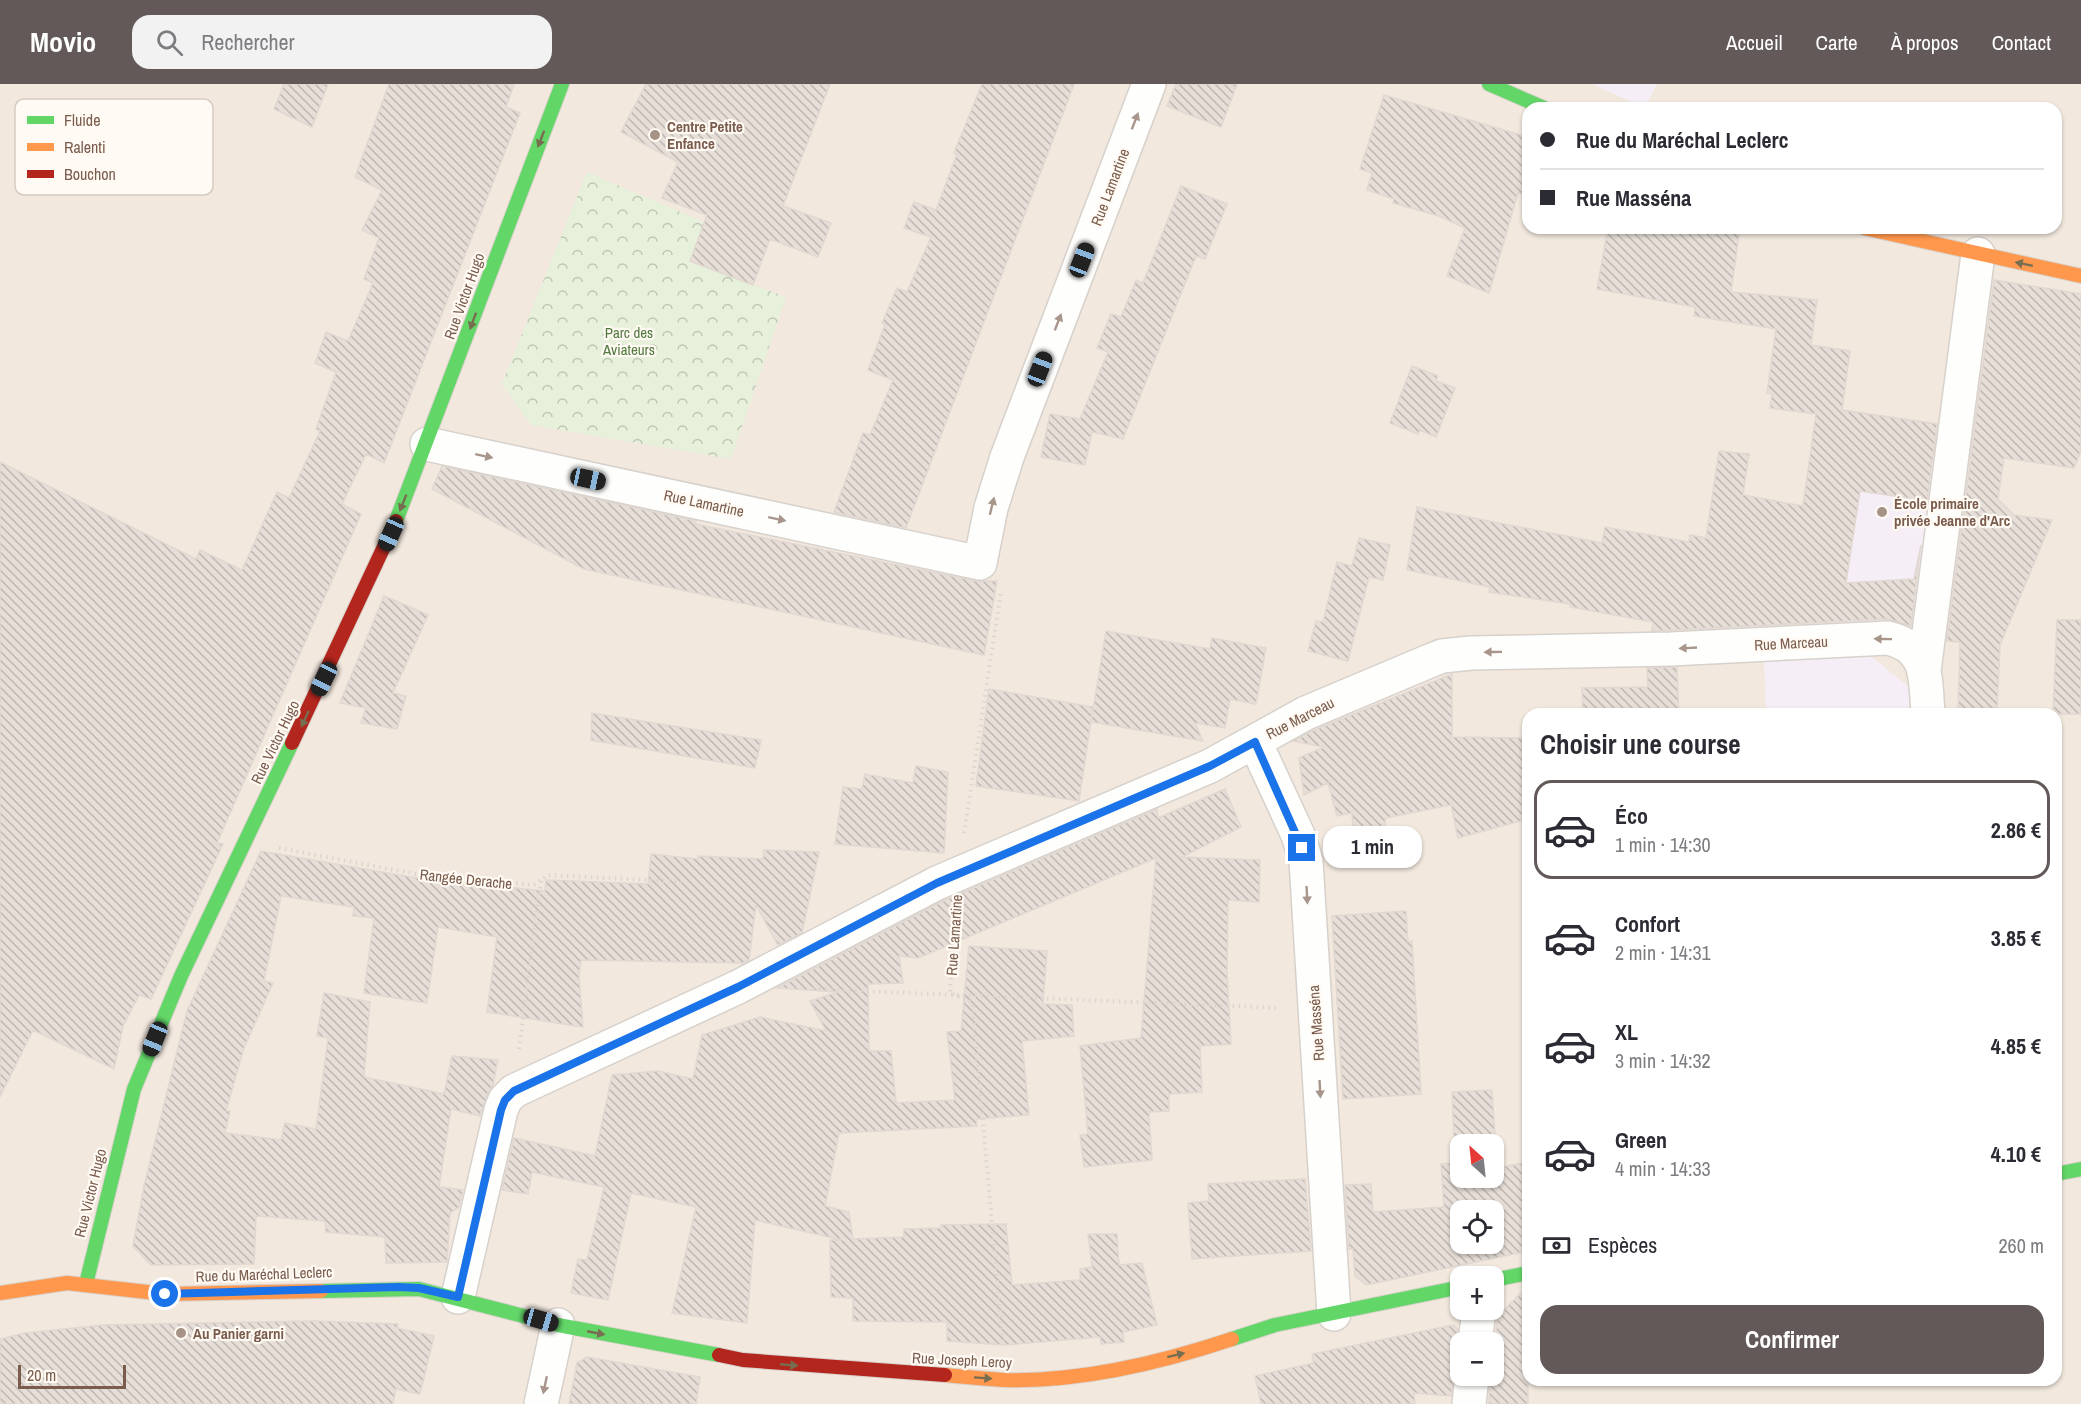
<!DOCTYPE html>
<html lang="fr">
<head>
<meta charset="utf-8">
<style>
  :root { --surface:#fff; --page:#f2f2f3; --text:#2b2b33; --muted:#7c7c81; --line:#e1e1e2; --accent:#625958 }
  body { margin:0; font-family:"Archivo Narrow",sans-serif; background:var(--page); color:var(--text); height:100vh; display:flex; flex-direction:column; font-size:22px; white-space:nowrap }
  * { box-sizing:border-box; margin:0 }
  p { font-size:20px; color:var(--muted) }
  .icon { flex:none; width:33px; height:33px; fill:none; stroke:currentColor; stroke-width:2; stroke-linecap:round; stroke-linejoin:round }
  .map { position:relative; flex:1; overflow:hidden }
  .panel { position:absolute; left:1522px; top:624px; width:540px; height:678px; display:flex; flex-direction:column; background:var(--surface); border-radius:18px; box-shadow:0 2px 4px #0004 }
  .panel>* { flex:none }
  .banner { position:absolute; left:1522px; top:18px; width:540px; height:132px; border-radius:18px; box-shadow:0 2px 4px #0004; display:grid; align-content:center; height:132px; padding:0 18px; background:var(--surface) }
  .needle { width:39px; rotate:333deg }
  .tools { position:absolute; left:1450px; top:1050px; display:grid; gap:12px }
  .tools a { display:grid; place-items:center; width:54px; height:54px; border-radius:12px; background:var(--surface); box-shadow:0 2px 4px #0004; font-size:30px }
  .scale { position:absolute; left:18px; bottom:15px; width:108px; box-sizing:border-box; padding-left:6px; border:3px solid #7a5c4d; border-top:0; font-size:16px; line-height:21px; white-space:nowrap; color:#7a5c4d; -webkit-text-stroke:4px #fffaf3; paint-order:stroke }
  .end { position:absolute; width:27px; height:27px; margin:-14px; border:8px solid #1a73e8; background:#fff; box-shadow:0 0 0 3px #fff }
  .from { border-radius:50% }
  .bubble { position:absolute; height:42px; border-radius:18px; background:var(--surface); box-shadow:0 2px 4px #0004; font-size:20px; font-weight:700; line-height:42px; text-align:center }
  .car { position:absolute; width:18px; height:36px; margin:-18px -9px; border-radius:8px; box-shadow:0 0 4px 2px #0007; background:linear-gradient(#222 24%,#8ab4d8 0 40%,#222 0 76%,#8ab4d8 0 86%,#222 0) }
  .banner b { display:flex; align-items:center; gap:21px; height:57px; font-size:22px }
  .banner b+b { border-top:2px solid var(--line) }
  .banner i { width:15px; height:15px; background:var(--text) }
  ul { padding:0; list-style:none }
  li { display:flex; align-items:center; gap:18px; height:99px; margin:0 12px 9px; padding:0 6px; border:3px solid transparent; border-radius:18px }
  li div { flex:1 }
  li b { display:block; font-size:22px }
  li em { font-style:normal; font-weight:700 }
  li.current { border-color:var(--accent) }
  li>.icon { width:54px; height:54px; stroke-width:1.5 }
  h2 { padding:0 18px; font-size:27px; line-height:72px }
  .pay { display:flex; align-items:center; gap:15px; height:66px; padding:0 18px; font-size:22px }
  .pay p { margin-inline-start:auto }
  .button { display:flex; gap:12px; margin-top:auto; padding:12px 18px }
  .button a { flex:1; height:69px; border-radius:18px; background:var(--accent); color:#fff; font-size:24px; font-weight:700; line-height:69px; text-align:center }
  header { display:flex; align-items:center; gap:36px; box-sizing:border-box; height:84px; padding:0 30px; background:var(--accent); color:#fff }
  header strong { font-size:28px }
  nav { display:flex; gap:33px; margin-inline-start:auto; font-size:21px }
  .search { width:420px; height:54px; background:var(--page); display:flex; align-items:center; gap:15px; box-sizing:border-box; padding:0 21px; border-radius:18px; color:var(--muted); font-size:22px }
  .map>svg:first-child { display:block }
  .residential { fill:#f2e8de; fill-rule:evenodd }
  .education { fill:#f6eef6 }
  .forest { fill:url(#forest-crowns) }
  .building { fill:url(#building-back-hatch); stroke:#e2d8d2; stroke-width:1.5; fill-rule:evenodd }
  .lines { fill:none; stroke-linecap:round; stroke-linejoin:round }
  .street-casing { stroke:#d7d1cb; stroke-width:36 }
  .fast-casing { stroke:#d9d2cb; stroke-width:16 }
  .slow-casing { stroke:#d9d2cb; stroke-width:16 }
  .jam-casing { stroke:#d9d2cb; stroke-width:16 }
  .path { stroke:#dcd5d0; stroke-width:4; stroke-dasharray:1.5 4.5; stroke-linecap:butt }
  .street { stroke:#fefefd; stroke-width:33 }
  .fast { stroke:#63d668; stroke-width:14 }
  .slow { stroke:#ff974d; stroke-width:14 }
  .jam { stroke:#b3261e; stroke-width:14 }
  .oneway { fill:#a8958b }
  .oneway2 { fill:#776e51 }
  .route { stroke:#1a73e8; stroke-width:8 }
  .poi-dot { fill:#a69286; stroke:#fffaf3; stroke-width:2 }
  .labels { text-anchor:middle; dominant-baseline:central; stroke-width:4.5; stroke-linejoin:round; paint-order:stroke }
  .poi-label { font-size:15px; font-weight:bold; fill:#7a5c4d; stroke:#fffaf3; text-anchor:start }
  .street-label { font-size:15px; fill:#7a5c4d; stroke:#fffaf3 }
  .park-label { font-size:15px; fill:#537a41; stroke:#fffaf3 }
  .key { fill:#fffaf3; stroke:#d7cbc1; stroke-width:1.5 }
  .key-label { font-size:16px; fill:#7a5c4d }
</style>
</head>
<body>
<header>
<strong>Movio</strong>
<div class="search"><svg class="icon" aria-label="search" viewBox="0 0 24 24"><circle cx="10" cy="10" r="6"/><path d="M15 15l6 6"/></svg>Rechercher</div>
<nav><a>Accueil</a><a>Carte</a><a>À propos</a><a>Contact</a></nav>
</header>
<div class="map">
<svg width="2081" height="1320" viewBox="0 0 2081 1320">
  <defs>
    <pattern id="forest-crowns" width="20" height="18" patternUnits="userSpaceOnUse" patternTransform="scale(1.5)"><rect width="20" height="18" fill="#e7f0db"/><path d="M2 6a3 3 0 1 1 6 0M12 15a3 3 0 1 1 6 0" fill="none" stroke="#c0c6b4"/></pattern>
    <pattern id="building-back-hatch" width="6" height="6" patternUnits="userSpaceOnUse" patternTransform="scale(1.5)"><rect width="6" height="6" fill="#e6ded7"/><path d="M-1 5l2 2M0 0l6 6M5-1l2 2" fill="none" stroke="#bfb7b1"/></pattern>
  </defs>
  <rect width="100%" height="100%" fill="#f9f5f0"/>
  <!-- residential -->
  <path class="residential" d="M0,0h2081v1320h-2081zM1528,24h528v120h-528zM1528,630h528v666h-528zM1461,1060h33v34h-33zM1461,1126h33v34h-33zM1461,1192h33v34h-33zM1461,1258h33v34h-33z"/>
  <!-- education -->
  <path class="education" d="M1592,0h65l-12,24z
    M1838,354l109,16 -29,172 -107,4 -1,-45z
    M1867,569l47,38 1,23h-149l-2,-55z"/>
  <!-- forest -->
  <path class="forest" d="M587,88l117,50 -14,39 96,36 -55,162 -200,-34 -29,-41z"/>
  <!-- building -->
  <path class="building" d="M284,0h44l-16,43 -38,-18z
    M389,0h125l-8,23 14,6 -136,350 -18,-9 -24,50 19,10 -144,329 6,1 -72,155 -12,-4 -16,31 -9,43 -81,-39 -33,67v-635l196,97 4,-9 42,20 35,-78 12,6 31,-67 -4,-2 20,-57 -21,-9 11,-31 22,9 25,-58 -9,-4 15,-41 -17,-8 20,-40 -27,-13z
    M646,0h184l-47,122 48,17 -13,34 -48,-18 -17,46 -63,-24 17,-46 -45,-17 16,-36 -57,-30z
    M982,0h92l-168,444 -72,-16 29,-79 7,2 23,-55 -25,-10 17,-46 -3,-1 15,-35 10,4 24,-55 -27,-9 10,-26 22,8 21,-56 -3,-1z
    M1176,0h61l-16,43 -54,-21z
    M1384,11l144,42v33l-6,24 -4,-1 -29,100 -42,-17 18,-48 -26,-12 -46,-13 1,-4 -27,-9 5,-17 -12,-4z
    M1181,102l46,18 -22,55 -9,-3 -73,183 -31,-7 -7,33 -44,-8 9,-43 30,5 28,-67 -11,-4 14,-34 10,3 15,-37 7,3z
    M1608,144h132l-9,64 86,8 -6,45 39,6 -8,59 95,14 -10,77 -67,-10 -14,92 68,-4 7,-34 -10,81 -24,-7 -235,12 1,-9 -83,-15 1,-3 -82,-12 1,-5 -83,-17 10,-63 185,36 3,-16 84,15 1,-7 16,3 13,-87 30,3 -6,41 60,11 13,-92 -46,-6 2,-14 -5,-1 9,-64 -82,-13 1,-9 -98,-18z
    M1994,196l87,14v157l-7,17 -70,-10 -6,41 16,16 38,5 -52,125 -3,69h-39l2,-72 -13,-1z
    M1412,282l26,10 -2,5 19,7 -19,49 -16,-7 -2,4 -28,-11z
    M442,382l254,55 -1,3 281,57h21l-13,74 -400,-86 -152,-80z
    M1359,454l31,7 -7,35 -14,-3 -21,84 -40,-10 8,-30 7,1 14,-60 15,4z
    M384,512l44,19 -35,78 13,3 -9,33 -36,-6 5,-15 -26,-5z
    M2057,536h24v94h-28z
    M1106,547l104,18 2,-11 54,10 -10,56 -26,-5 -5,29 -30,-5 8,18 -112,-19z
    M1677,583l2,47h-96l-1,-26 66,-1 -1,-19z
    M1452,590v63l76,1v81l-70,19 -7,-33 -66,13 2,36 -32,2 -3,-43 -15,3 -9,-33 -24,12 -5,-37 25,-11 -31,-6 21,-11z
    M989,605l104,18 -14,94 -103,-15z
    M592,629l169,27 -6,28 -164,-28z
    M916,682l32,6 -4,81 -109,-9 8,-57 19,2 3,-15 48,9z
    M1225,705l16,38 -59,30 78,3 -1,42 -31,-2 -1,72 4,72 -31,2 2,46 -33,2v17l-20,1 3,48 -68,7 -4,-32 8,-1 -8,-88 61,-8 15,-180 -238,100 -19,-2 4,27 -35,1 1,67h22l5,52 59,-3 -8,-68 14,-1 8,-85 78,5 -4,53 29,1 2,31 -52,5 7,74 -53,4 1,7 -138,7 -14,73 24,6 4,27 51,-2v-8l37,-1v-3l65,-1 6,61 68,-5v-11l12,-2 -4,-33h29l2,31 23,-2 15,62 -34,7 1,10 -23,2 -1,-7 -95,8 -58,-4v-19l-94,-1v-23l-22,-1 -1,-57h12l-87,-20 -8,103 -75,-10 24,-106 -65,-14 -23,107 -37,-7 7,-34 9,1 17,-73 -72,-15 -4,22 -26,-4 12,-52 81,18 17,-81 46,-4 35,8 9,-44 58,-18 66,14 -16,-30 28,-9 -61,-4 168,-88 212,-91 1,9z
    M764,766l55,2 -17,81 -24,12 -22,-40 -7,55 -6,3 -162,-3 -2,17 4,50 -96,-15 10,-75 -59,-10 -11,76 -63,-10 10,-75 -21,-2 1,-9 -73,-11 -17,85 9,2 -29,65 -18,63h4l-5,22 56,7 4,-17 31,6 12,-91 -11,-2 7,-43 46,9 -6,75 80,17 8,-38 46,4 -5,25 -5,8 -8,23 -29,-7 -12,78 24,3 -4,17 -9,6 -3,49 -61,1 -1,-26 -59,-5 -1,-11 -69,-5 -2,48 -103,1 -18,-19 11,-60 43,-175 74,-160 156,27 128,13 1,-11 102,4 3,-30 47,5v-3l65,3z
    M1406,827l2,31 4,-1 9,153 -78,5 -11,-183z
    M1492,1006l5,78 31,-6v89l-162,34 -11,-9 -2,-27h-4l-4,-64 26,-1 2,28 71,-5 -3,-43 14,-1 -3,-71zM1461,1060h33v34h-33zM1461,1126h33v34h-33z
    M1305,1095l6,72 -119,8 -4,-56 21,-2 -1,-17z
    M1528,1208v112h-39l1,-28h4l3,-59 23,-23z
    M313,1237l85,3 -1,4 37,8 -14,58 -24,-5 -3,15h-393v-65l25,-6 78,-8z
    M1453,1241l5,4 -2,11 5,22 -7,11 -3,23 -37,-3 1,11h-154l-6,-28 59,-13 -2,-9z
    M587,1273l113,20 -4,27h-127l8,-41z"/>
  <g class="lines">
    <!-- street casing -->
    <g class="street-casing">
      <path id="street" d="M427,360l553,119 11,-55 16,-51 142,-373
        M1924,587l54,-417
        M1255,658l43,93 8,26 28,453
        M458,1213l43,-187 4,-10 9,-9 224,-104 199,-104 273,-117 96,-53 121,-51 15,-6 29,-3 200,-4 217,-11c42,10 37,41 40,76
        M1475,1258l4,-32
        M541,1320l17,-79
        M1469,1320l3,-28"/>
    </g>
    <!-- fast casing -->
    <g class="fast-casing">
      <path id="fast" d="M1489,0l55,24
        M396,437l166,-437
        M2056,1090l25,-5
        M1494,1196l34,-7
        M86,1200l48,-195 47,-113 111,-233
        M321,1207l98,-2 139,36 161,30
        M1232,1255l43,-14 186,-38"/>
    </g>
    <!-- slow casing -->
    <g class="slow-casing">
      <path id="slow" d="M1864,144l217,48
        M0,1209l67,-10 98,11 156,-3
        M945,1291c20,2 40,4 60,5 75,2 155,-17 227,-41"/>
    </g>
    <!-- jam casing -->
    <g class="jam-casing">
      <path id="jam" d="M292,659l104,-222
        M719,1271l24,5 202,15"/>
    </g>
    <!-- path -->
    <path class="path" d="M964,749l37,-241
      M279,764l137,26 118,11 14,-10 138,7
      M955,828l-5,81 22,9 31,342
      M813,905l466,19
      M519,965l22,-168"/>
    <!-- street -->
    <use href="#street" class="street"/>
    <!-- fast -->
    <use href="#fast" class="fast"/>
    <!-- slow -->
    <use href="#slow" class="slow"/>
    <!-- jam -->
    <use href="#jam" class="jam"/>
  </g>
  <!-- one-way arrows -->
  <defs><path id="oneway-solid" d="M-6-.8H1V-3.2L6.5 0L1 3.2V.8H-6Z" transform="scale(1.5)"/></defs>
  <g class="oneway">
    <use href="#oneway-solid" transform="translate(1135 37) rotate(-69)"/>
    <use href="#oneway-solid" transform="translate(1058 238) rotate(-69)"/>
    <use href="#oneway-solid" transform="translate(484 372) rotate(12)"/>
    <use href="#oneway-solid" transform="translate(992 422) rotate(-76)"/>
    <use href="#oneway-solid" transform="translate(777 435) rotate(12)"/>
    <use href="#oneway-solid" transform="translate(1883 555) rotate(-179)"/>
    <use href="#oneway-solid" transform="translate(1688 564) rotate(177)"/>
    <use href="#oneway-solid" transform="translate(1493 568) rotate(179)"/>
    <use href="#oneway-solid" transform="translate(1307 811) rotate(87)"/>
    <use href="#oneway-solid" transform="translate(1320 1005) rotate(87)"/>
    <use href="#oneway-solid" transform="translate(545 1301) rotate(102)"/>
  </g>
  <g class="oneway2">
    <use href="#oneway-solid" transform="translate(541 55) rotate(111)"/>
    <use href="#oneway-solid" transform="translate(2024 180) rotate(-168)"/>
    <use href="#oneway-solid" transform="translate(473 237) rotate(110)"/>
    <use href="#oneway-solid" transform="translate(403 419) rotate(112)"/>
    <use href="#oneway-solid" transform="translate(305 635) rotate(115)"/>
    <use href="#oneway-solid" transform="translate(596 1249) rotate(11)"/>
    <use href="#oneway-solid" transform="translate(1176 1271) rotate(-14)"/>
    <use href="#oneway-solid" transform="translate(789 1281) rotate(5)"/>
    <use href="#oneway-solid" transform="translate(983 1294) rotate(4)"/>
  </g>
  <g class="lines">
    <!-- route -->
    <path class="route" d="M165,1210l233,-7 21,1 39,9 43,-187 4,-10 9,-9 224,-104 199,-104 273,-117 45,-24 47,106"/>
  </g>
  <!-- markers -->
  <g class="poi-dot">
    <circle cx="655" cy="51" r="6"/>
    <circle cx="1882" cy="428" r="6"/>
    <circle cx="181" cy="1249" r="6"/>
  </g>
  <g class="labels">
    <!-- poi labels -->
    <g class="poi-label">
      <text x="667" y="42">Centre Petite<tspan x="667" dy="17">Enfance</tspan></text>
      <text x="1894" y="419">École primaire<tspan x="1894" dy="17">privée Jeanne d'Arc</tspan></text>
      <text x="193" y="1249">Au Panier garni</text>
    </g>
    <!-- street labels -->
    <g class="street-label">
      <text transform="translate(1110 103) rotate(-69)">Rue Lamartine</text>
      <text transform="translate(464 212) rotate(-70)">Rue Victor Hugo</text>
      <text transform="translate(704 419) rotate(12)">Rue Lamartine</text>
      <text transform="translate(1791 559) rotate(-3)">Rue Marceau</text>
      <text transform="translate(1300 634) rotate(-27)">Rue Marceau</text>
      <text transform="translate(275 658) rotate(-64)">Rue Victor Hugo</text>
      <text transform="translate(466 795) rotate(6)">Rangée Derache</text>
      <text transform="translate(954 851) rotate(-86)">Rue Lamartine</text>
      <text transform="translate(1316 939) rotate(-94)">Rue Masséna</text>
      <text transform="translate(90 1109) rotate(-76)">Rue Victor Hugo</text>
      <text transform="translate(264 1190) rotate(-2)">Rue du Maréchal Leclerc</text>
      <text transform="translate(962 1276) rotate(3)">Rue Joseph Leroy</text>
    </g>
    <!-- park labels -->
    <g class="park-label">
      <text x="629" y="248">Parc des<tspan x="629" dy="17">Aviateurs</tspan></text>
    </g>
  </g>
  <!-- legend -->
  <rect x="15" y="15" width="198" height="96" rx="9" class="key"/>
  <rect x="27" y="32" width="27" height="8" fill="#63d668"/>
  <rect x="27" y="59" width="27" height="8" fill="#ff974d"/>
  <rect x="27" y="86" width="27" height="8" fill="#b3261e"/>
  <g class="key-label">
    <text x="64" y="42">Fluide</text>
    <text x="64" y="69">Ralenti</text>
    <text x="64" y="96">Bouchon</text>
  </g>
</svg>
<div class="tools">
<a><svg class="needle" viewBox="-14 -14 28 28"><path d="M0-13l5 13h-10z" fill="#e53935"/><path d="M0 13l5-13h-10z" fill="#7c7c81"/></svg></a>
<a><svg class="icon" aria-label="locate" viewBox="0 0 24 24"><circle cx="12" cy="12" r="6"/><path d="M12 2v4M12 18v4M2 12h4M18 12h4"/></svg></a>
<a>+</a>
<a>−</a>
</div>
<div class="scale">20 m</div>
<i class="end from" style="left:165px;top:1210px"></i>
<i class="end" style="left:1302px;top:764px"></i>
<div class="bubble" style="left:1323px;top:742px;width:99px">1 min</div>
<i class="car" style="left:1082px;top:176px;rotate:21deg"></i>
<i class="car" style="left:1040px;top:285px;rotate:21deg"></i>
<i class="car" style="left:588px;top:395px;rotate:102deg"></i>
<i class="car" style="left:391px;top:450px;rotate:204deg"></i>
<i class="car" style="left:324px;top:595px;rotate:206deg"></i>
<i class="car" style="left:155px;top:955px;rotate:202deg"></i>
<i class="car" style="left:541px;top:1236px;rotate:106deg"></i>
<div class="banner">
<b><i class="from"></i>Rue du Maréchal Leclerc</b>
<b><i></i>Rue Masséna</b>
</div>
<section class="panel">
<h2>Choisir une course</h2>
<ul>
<li class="current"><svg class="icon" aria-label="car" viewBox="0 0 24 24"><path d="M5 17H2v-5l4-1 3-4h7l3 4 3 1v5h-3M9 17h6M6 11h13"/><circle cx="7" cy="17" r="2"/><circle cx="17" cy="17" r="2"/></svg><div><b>Éco</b><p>1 min · 14:30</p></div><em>2.86 €</em></li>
<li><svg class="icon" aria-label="car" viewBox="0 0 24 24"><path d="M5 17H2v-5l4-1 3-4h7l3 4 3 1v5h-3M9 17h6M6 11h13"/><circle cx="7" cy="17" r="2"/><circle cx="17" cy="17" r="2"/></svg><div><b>Confort</b><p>2 min · 14:31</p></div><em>3.85 €</em></li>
<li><svg class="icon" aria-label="car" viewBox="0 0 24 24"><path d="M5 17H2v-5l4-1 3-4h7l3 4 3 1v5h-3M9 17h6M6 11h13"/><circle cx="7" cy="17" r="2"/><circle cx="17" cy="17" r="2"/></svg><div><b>XL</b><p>3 min · 14:32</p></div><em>4.85 €</em></li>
<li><svg class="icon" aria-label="car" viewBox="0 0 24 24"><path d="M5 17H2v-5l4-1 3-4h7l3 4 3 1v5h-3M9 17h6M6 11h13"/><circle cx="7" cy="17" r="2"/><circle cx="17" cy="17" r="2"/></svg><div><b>Green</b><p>4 min · 14:33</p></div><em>4.10 €</em></li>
</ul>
<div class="pay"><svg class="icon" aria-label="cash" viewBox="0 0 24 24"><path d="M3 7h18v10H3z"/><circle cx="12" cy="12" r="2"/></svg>Espèces<p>260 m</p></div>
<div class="button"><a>Confirmer</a></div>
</section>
</div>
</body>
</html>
